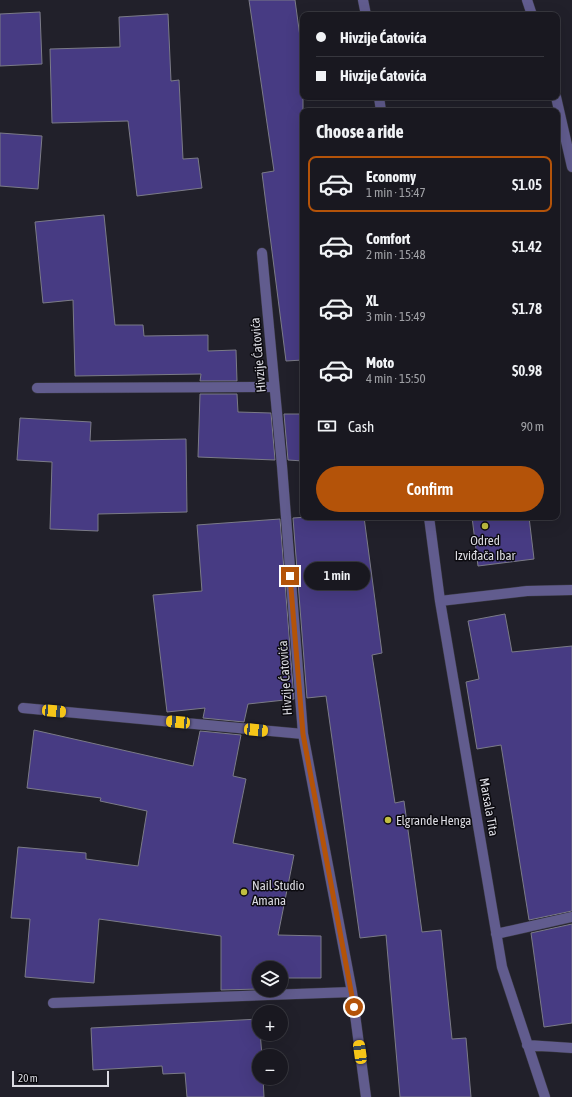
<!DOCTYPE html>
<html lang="en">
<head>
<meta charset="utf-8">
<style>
  :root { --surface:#191820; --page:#26252d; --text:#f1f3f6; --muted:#9fa0a5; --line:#37373e; --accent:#b45309 }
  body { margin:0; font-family:"Asap Condensed",sans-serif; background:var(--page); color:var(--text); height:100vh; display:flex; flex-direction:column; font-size:15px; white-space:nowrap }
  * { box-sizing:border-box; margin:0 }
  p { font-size:13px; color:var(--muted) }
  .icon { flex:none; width:22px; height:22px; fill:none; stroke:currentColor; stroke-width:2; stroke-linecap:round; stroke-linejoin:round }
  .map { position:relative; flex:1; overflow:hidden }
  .details { position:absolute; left:300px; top:108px; width:260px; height:412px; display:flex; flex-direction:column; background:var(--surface); border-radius:8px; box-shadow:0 4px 16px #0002,0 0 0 1px var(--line) }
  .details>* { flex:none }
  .banner { position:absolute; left:300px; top:12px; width:260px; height:88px; border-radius:8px; box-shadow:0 4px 16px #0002,0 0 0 1px var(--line); display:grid; align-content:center; height:88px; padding:0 16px; background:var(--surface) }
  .controls { position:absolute; left:252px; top:961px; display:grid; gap:8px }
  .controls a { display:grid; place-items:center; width:36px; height:36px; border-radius:50%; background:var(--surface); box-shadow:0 4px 16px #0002,0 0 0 1px var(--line); font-size:20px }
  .scale { position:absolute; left:12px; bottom:10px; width:97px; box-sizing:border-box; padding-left:4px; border:2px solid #dbdbe2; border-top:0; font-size:11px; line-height:14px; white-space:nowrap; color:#dbdbe2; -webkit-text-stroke:3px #0b0a0f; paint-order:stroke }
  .end { position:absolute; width:18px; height:18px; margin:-9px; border:5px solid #b45309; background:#fff; box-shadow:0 0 0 2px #fff }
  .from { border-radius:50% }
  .bubble { position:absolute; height:28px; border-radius:14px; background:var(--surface); box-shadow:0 4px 16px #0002,0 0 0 1px var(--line); font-size:13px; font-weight:600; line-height:28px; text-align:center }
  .car { position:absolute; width:12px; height:24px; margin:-12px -6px; border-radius:5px; box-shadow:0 0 3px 1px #0007; background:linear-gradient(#f5c518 24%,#345 0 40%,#f5c518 0 76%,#345 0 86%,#f5c518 0) }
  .banner b { display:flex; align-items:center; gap:14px; height:38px; font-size:15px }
  .banner b+b { border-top:1px solid var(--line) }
  .banner i { width:10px; height:10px; background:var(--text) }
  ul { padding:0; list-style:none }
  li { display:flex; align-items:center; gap:12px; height:56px; margin:0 8px 6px; padding:0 8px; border:2px solid transparent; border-radius:8px }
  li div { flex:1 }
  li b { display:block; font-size:15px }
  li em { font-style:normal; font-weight:600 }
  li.current { border-color:var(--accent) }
  li>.icon { width:36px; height:36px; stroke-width:1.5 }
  h2 { padding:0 16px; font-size:18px; line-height:48px }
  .pay { display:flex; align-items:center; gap:10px; height:44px; padding:0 16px; font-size:15px }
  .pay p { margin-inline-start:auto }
  .button { display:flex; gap:8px; margin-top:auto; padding:8px 16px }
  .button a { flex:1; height:46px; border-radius:24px; background:var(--accent); color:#fff; font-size:16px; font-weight:600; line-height:46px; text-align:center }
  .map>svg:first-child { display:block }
  .building { fill:#473b83; stroke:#7b7b87 }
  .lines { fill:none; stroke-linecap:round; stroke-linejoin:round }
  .minor-casing { stroke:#3b3a44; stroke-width:11 }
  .minor { stroke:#615c8e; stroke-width:10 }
  .route { stroke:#b45309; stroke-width:5 }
  .poi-dot { fill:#c1be40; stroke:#0b0a0f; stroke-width:1.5 }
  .labels { text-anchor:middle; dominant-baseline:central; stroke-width:3; stroke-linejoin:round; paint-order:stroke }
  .street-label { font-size:13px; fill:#dbdbe2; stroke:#0b0a0f }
  .poi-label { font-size:13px; fill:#dbdbe2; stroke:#0b0a0f; text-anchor:start }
</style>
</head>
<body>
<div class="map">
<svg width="572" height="1097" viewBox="0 0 572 1097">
  <rect width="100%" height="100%" fill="#21202a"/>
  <!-- building -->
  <path class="building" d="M249,0h46l8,59v301l-17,1 -24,-188 12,-2z
    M40,12l2,52 -42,2v-52z
    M168,14l3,67 8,-1 4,79 15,-1 4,30 -65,8 -9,-75 -76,2 -2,-74 70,-2 -1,-30z
    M0,133l42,3 -4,53 -38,-3z
    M104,215l11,110h28l1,11 64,-1v16l28,-1 1,31h-37l1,-7 -126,2 -2,-76 -30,3 -8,-81z
    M200,394h37l1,18 33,1 4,47 -77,-3z
    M284,414h19v47l-15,-1z
    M20,418l71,4 -1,19 96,-2 1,73 -89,2v17l-48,-2 2,-67 -35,-2z
    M307,517h57l18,136 -10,2 23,148 9,-2 18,131 19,-2 11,109 14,-1 5,59h-71l-14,-162 -26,3 -34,-242 -19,2 -14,-180z
    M472,517h57l5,42 -56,7z
    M280,519l14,180 -46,5 -4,18 -41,-4 2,-10 -38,4 -14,-117 49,-4 -5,-66z
    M505,614l7,38 60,-6v265l-43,9 -28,-175 -24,4 -11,-67 13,-3 -11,-58z
    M34,730l159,36 7,-35 41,4 -8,41 13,3 -13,64 61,12 -16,80 43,1v42h-40v-10h-22v21l-38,1v-54l-122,-17 -5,64 -69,-6 5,-58 -19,-1 7,-71 68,6v6l52,7 9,-55 -47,-10 1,-3 -74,-10z
    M572,924v99l-28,4 -13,-94z
    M259,1019l3,37h-3v22h4l1,19h-77l-2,-24 -22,1 -1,-8 -69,4 -2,-42z"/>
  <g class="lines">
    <!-- minor casing -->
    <g class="minor-casing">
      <path id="minor" d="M363,0l3,15
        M527,0l5,15
        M379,97l2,14
        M556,97l16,70
        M262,253l20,213 21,268 49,258 14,105
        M37,388l237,-1
        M429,517l11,84 62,366 43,130
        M440,601l87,-10 45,-1
        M23,708l280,26
        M496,934l76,-17
        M53,1003l299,-11
        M527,1045l45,3"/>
    </g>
    <!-- minor -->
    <use href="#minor" class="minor"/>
  </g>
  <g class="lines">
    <!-- route -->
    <path class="route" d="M290,576l13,158 51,273"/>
  </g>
  <!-- markers -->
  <g class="poi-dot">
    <circle cx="485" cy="526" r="4"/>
    <circle cx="388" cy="820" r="4"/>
    <circle cx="244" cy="892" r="4"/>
  </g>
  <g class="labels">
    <!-- street labels -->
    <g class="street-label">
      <text transform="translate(258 355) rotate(-95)">Hivzije Ćatovića</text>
      <text transform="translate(285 678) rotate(-94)">Hivzije Ćatovića</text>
      <text transform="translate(489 807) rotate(80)">Marsala Tita</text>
    </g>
    <!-- poi labels -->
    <g class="poi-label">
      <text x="485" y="540" text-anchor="middle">Odred<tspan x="485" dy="15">Izviđača Ibar</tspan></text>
      <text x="396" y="820">Elgrande Henga</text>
      <text x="252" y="885">Nail Studio<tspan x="252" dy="15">Amana</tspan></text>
    </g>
  </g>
</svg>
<div class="controls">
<a><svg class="icon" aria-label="layers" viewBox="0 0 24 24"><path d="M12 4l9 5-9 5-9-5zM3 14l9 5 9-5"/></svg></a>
<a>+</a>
<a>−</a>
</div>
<div class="scale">20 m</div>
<i class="end from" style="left:354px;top:1007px"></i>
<i class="end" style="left:290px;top:576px"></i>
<div class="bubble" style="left:304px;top:562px;width:66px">1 min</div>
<i class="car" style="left:54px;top:711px;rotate:95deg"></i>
<i class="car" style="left:178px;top:722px;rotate:275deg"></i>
<i class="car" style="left:256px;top:730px;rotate:96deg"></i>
<i class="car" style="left:360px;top:1052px;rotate:352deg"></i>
<div class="banner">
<b><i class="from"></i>Hivzije Ćatovića</b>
<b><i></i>Hivzije Ćatovića</b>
</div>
<section class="details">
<h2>Choose a ride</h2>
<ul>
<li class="current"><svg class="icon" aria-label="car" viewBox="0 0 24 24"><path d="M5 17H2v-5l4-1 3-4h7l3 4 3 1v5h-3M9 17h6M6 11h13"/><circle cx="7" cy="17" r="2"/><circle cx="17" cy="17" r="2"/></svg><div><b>Economy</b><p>1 min · 15:47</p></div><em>$1.05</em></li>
<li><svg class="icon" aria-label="car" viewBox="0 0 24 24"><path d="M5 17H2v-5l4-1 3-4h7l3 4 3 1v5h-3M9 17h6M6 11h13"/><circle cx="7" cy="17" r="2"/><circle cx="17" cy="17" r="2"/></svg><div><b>Comfort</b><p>2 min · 15:48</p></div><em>$1.42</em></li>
<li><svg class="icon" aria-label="car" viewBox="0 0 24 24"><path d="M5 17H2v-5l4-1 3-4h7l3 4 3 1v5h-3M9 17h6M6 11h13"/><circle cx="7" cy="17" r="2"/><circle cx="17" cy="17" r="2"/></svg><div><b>XL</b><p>3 min · 15:49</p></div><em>$1.78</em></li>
<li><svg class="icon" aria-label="car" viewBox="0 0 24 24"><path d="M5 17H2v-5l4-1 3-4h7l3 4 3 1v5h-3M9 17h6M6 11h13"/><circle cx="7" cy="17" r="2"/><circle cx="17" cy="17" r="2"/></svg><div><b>Moto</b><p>4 min · 15:50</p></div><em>$0.98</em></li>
</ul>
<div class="pay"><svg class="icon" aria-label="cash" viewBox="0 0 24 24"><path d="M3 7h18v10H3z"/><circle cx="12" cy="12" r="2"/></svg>Cash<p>90 m</p></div>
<div class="button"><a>Confirm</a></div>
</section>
</div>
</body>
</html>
